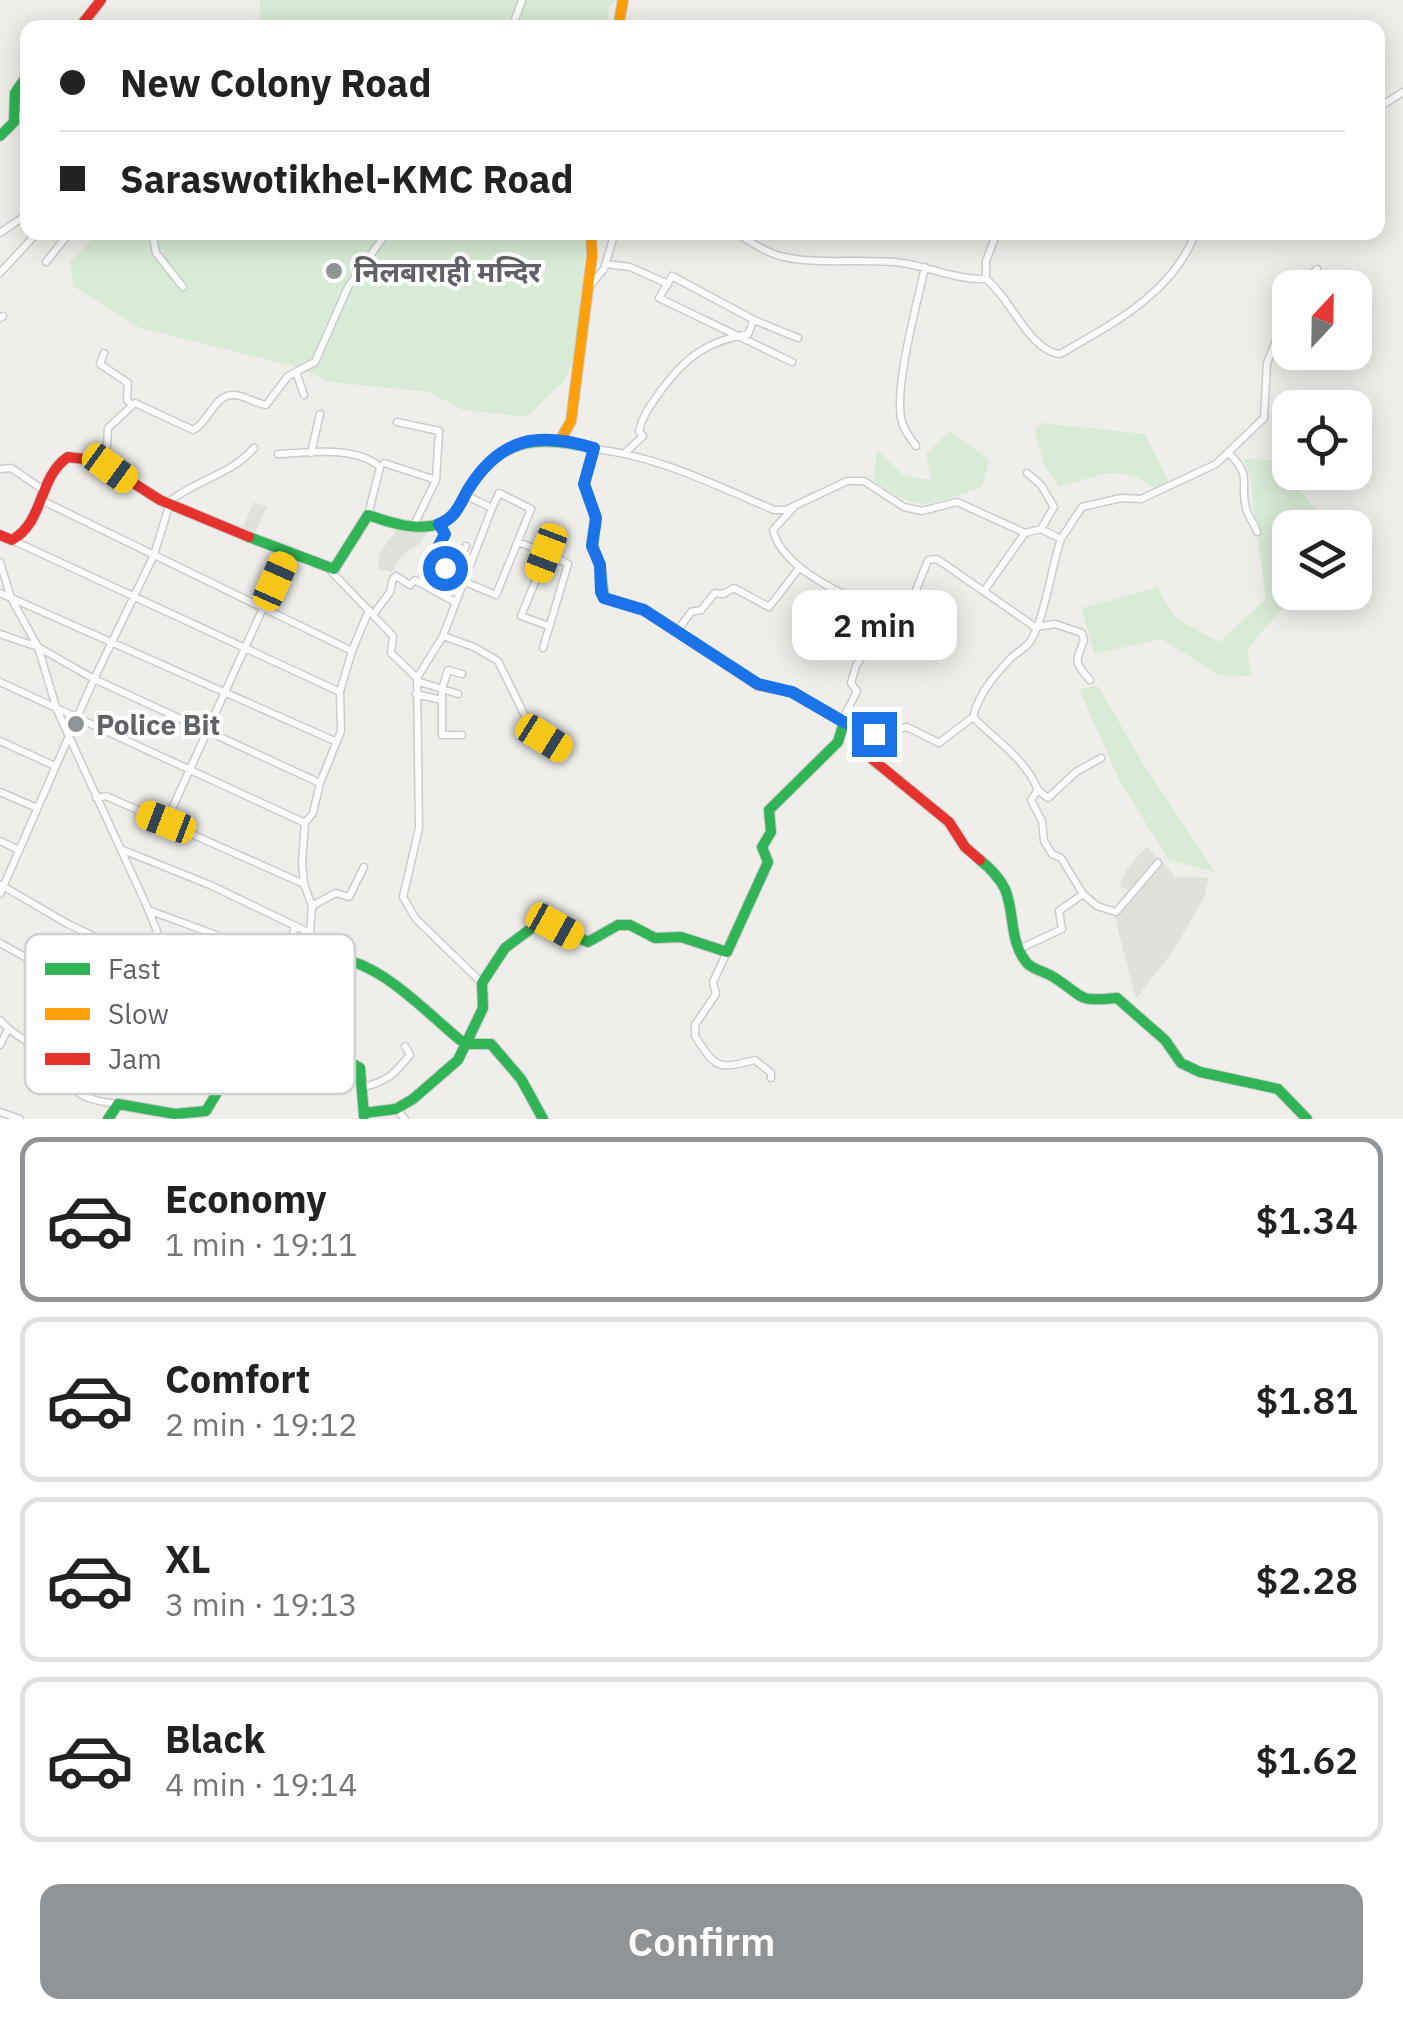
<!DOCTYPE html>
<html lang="en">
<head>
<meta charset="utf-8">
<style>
  :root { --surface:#fff; --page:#f6f6f6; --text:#222; --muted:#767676; --line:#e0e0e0; --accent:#919496 }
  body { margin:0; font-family:"IBM Plex Sans","Noto Sans Devanagari",sans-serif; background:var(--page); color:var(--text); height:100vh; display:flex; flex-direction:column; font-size:38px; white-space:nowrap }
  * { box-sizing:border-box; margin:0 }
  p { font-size:32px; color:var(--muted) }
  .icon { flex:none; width:55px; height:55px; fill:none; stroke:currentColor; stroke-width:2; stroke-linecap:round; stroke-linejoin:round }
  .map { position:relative; height:1119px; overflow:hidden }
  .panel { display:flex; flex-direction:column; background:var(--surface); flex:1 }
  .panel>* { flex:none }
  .guide { position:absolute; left:20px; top:20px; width:1365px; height:220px; border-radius:20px; box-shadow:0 5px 25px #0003; display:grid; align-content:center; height:220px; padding:0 40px; background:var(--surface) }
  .needle { width:65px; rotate:22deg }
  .fabs { position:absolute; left:1272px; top:270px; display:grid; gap:20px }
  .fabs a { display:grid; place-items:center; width:100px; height:100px; border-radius:20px; background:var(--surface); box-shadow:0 5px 25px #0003; font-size:50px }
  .end { position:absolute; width:45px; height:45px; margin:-22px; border:12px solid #1a73e8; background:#fff; box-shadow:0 0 0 5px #fff }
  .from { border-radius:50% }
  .bubble { position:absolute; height:70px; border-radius:20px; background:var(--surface); box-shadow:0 5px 25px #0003; font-size:32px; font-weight:600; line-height:70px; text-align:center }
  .car { position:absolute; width:30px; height:60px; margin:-30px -15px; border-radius:12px; box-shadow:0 0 8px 2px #0007; background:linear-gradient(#f5c518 24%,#345 0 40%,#f5c518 0 76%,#345 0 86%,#f5c518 0) }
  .guide b { display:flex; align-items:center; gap:35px; height:95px; font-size:38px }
  .guide b+b { border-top:2px solid var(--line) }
  .guide i { width:25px; height:25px; background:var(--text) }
  ul { padding:18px 0 0; list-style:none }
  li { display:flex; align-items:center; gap:30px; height:165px; margin:0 20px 15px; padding:0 20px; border:5px solid var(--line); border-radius:20px }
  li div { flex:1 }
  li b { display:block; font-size:38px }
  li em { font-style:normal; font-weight:600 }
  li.active { border-color:var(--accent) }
  li>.icon { width:90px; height:90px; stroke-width:1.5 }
  .cta { display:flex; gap:20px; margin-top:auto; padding:20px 40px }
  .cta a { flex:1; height:115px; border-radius:20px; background:var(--accent); color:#fff; font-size:40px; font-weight:600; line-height:115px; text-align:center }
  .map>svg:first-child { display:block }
  .education { fill:#e2e0da }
  .green { fill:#d8ebd6 }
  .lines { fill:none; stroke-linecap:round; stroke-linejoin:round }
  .street-casing { stroke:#cbcccc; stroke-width:9 }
  .fast-casing { stroke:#cacacb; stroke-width:12 }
  .slow-casing { stroke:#cacacb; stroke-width:12 }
  .jam-casing { stroke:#cacacb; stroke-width:12 }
  .street { stroke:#fdfcfc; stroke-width:6 }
  .fast { stroke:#30b455; stroke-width:10 }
  .slow { stroke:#ff9f0a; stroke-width:10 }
  .jam { stroke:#e5322d; stroke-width:10 }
  .route { stroke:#1a73e8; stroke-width:12 }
  .poi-dot { fill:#919496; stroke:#fff; stroke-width:4 }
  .labels { text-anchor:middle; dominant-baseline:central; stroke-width:8; stroke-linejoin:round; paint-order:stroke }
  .poi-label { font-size:28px; font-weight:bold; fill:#5f6368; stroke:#fff; text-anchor:start }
  .key { fill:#fff; stroke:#cfd0d2; stroke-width:2.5 }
  .key-label { font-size:28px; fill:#5f6368 }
</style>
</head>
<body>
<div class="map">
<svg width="1403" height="1119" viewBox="0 0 1403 1119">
  <rect width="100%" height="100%" fill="#efeeea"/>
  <!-- education -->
  <path class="education" d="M254,502l13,5 -14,30 -12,-6z
    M397,529l31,2 -7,12 -20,13 -9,16 -14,-3 1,-15z
    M1147,846l29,31 33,1 -6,22 -30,51 -37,48 -21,-81 15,-27 -11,-4 7,-17z"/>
  <!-- green -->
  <path class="green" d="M260,0h357l-8,6 -2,21 -348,1z
    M98,233h489l-12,126 -12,23 -37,35 -63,-7 -34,-18 -99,-10 -36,-16 -154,-38 -67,-42 -3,-24z
    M1041,423l104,11 23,47 -14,8c-33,-28 -58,-12 -95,-2l-15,-22 -9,-34z
    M950,431l39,29 -7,27c-55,17 -57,30 -108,-6l3,-32 27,27 27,4 -5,-26z
    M1244,459l29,1 49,56 -4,11 -28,1v64l46,1 2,4 -56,12 -35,40 5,27 -34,-1 -56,-36 -68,15 -12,-46 75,-20 18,30 44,24 47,-43 -16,-121z
    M1098,686l43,74 74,112 -46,-12 -49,-78 -41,-93z"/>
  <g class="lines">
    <!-- street casing -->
    <g class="street-casing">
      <path id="street" d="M512,28l10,-28
        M1378,108l25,-16
        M16,115l12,4
        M152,232l4,21 27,34
        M735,232c16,10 31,21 49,25 37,8 79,1 118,6 29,4 54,17 84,16 24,18 43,72 74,75 54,-31 113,-61 136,-122
        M0,233l28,-19
        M46,262l24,-30
        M606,264l24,3 38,17
        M0,273l38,-41
        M986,279v-18l11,-29
        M588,288l16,-19 11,-37
        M1300,288l17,-19
        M0,318l3,-2
        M104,353l-4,11 28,19 -1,17 5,5
        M792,362l-133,-64 13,-22 82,44 44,18
        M296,372l8,23
        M397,422l42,9 -3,49 -22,45
        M916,446c-6,-9 -13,-16 -15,-28 -6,-35 16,-114 24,-151
        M594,449c62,6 123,37 180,61h12l61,-29h17l40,26 18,4 35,-9 68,31 16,-4 20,10 21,-32 39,-9 20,1 75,-35 48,-46 3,-55 23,-58
        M311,453l9,-39
        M625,453l18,-17 -4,-5c4,-18 13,-27 23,-42 24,-32 45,-48 86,-55l6,-14
        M1229,453c25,26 10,29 17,55 2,9 9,16 11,24
        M278,454c31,-1 77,-9 102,13l-12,48
        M99,461l8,-15 1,-18 27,-25 58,27c16,-7 21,-37 42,-35 10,1 20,8 31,10l22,-29 27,-14 33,-75 39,-55
        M384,463l52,17
        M0,469l11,-1 34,23
        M1027,473l14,12 13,22 -13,22
        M43,501l309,150
        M169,502c26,-22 62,-27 85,-54
        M794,507l-21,23c8,41 92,79 131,83l5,-5 19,-48 9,-1 98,68 20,-3 27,9 2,7c-8,22 -11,21 6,40
        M439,524l6,10 -15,28 23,11 13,-27
        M12,540l328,152
        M518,542l29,11 -26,63 28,10
        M0,562l11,36 27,49 19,63 92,201 46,117
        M330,570l63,66 -2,17 26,25
        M463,581l33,14 35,-86 -32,-16 -7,15
        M984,591l41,-58
        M0,593l337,149
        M373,615l17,-23 3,-13 3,-3 14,9 5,-5 40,22
        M678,630l13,-18 10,-2 14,-17 8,1 11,-6 35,19 31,-40
        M889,631l6,-19
        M0,634l38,13 56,32 226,104
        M443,636l49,-128 -27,-13
        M543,648l25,-84 -21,-11
        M462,674l-14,-4 -6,19v46h20
        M417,681l41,13
        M0,682l305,141
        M416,694l26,6
        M973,717c6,-24 21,-41 38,-59 5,-5 13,-9 18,-15 15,-20 23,-79 32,-104
        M842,721l15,-30 -6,-8 5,-17 23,-36
        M875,734l32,-7 32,16 34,-26c22,23 53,42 65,73l-7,10 11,21 2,20 8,13 9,4 22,36
        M0,741l55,25
        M1038,790l10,8 28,-26 25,-14
        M0,792l37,16
        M96,798l10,-2 198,88
        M166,822l122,-269
        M0,841l19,9
        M123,850l87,35 100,48
        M1,885l67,39 97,46 128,26 17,7
        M0,894l94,-215 60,-124 16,-52
        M312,906l24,-13 13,4 15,-30
        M151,911l130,48
        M0,943l147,82 27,3 67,-4
        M1019,949l43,-20 -3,-18 24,-17 14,12 19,6 42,-49
        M727,952l-14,30 3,12 -21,31v11c21,32 21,34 60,24l16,13v5
        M325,956l-8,-7 -7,-16 2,-27 -8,-22 -2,-21 3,-40 8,-10 7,-30 21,-52 -1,-39 12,-41 17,-41
        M482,983l-66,-64 -13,-22 16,-69 -2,-150 26,-42 31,11 24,14 32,65 34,24
        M271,992l10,-33 14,-31
        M0,1020c12,15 28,20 43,33 35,30 19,45 75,51
        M0,1045l7,-14
        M364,1087c25,-7 29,-12 46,-32l-5,-9
        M396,1109l9,10
        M0,1112l20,7"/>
    </g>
    <!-- fast casing -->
    <g class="fast-casing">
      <path id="fast" d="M0,136l14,-14 1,-29 13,-19
        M249,537l85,32 34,-54c23,8 52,18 76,7 13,-6 16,-19 23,-30 31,-54 71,-58 127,-43l-10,35 12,34 -4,27 8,20 4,33 40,12 90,59
        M980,860c10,8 19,17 25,29 10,24 4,53 22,74 6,7 20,9 28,15 31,20 21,24 62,20l48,42 16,23 19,9 78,17 29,30
        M302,1032l23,-76c54,3 96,52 135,84l8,4h23l30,35 22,40
        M364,1113l32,-4 17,-10 45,-39 25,-52 -1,-25 23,-35 32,-24 18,2 33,16 30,-17h12l25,13 26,-1 46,15 41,-90 -6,-15 9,-15 -2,-22 69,-68 6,-20
        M108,1119l10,-15 57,10 31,-3 12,-20 24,-67 26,-5 34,13 58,36 4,48"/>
    </g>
    <!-- slow casing -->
    <g class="slow-casing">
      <path id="slow" d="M618,28l5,-28
        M561,439l10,-18 21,-165 -1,-24"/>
    </g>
    <!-- jam casing -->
    <g class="jam-casing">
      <path id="jam" d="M79,28l22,-28
        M0,535l12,5c33,-19 26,-63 56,-83l31,4 61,39 89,37
        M734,669l24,16 34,7 50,29 33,13 -3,25 77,63 16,25 15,13"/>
    </g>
    <!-- street -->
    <use href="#street" class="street"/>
    <!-- fast -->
    <use href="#fast" class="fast"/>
    <!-- slow -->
    <use href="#slow" class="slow"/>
    <!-- jam -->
    <use href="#jam" class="jam"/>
  </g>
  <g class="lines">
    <!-- route -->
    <path class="route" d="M445,568l-15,-6 15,-28 -6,-10c18,-7 21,-21 30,-36 33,-52 70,-56 125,-40l-10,36 12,34 -4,28 8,19 1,27 3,6 40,12 114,74 34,8 50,29 32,13"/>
  </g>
  <!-- markers -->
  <g class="poi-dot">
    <circle cx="334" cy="271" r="10"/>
    <circle cx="76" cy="724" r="10"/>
  </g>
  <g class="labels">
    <!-- poi labels -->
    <g class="poi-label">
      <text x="354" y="271">निलबाराही मन्दिर</text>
      <text x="96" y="724">Police Bit</text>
    </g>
  </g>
  <!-- legend -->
  <rect x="25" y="934" width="330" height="160" rx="15" class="key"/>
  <rect x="45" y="963" width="45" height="12" fill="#30b455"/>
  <rect x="45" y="1008" width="45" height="12" fill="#ff9f0a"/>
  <rect x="45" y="1053" width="45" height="12" fill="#e5322d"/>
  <g class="key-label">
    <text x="108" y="979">Fast</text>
    <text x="108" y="1024">Slow</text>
    <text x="108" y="1069">Jam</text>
  </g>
</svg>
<div class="fabs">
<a><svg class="needle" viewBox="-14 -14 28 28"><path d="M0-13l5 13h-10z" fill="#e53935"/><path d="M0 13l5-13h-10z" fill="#767676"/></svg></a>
<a><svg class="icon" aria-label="locate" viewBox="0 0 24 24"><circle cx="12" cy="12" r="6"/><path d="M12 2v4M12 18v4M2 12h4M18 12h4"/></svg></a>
<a><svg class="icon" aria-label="layers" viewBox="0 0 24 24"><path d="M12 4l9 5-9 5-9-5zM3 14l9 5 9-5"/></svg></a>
</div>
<i class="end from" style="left:445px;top:568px"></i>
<i class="end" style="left:874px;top:734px"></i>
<div class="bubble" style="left:792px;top:590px;width:165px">2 min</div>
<i class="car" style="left:110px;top:468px;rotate:126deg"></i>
<i class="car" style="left:546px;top:553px;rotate:201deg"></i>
<i class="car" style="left:275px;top:581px;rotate:24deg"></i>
<i class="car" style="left:544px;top:738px;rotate:122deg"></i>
<i class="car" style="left:166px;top:822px;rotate:291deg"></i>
<i class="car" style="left:555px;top:926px;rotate:119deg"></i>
<div class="guide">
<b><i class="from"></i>New Colony Road</b>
<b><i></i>Saraswotikhel-KMC Road</b>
</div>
</div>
<section class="panel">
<ul>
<li class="active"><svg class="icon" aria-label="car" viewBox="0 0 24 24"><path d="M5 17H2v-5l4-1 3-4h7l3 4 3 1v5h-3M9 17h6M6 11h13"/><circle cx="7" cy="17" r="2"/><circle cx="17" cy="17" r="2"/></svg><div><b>Economy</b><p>1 min · 19:11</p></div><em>$1.34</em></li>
<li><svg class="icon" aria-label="car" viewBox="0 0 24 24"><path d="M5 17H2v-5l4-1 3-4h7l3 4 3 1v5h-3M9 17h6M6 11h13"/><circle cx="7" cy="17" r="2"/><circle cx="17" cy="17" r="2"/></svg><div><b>Comfort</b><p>2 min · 19:12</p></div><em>$1.81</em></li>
<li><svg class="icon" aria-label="car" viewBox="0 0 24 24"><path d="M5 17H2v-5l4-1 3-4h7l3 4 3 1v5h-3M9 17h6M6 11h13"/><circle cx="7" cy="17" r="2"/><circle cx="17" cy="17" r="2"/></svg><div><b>XL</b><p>3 min · 19:13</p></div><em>$2.28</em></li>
<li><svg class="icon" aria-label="car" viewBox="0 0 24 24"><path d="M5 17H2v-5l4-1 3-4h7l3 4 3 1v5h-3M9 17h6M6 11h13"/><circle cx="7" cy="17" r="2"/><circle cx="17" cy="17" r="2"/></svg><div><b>Black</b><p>4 min · 19:14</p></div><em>$1.62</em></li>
</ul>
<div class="cta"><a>Confirm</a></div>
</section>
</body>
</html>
